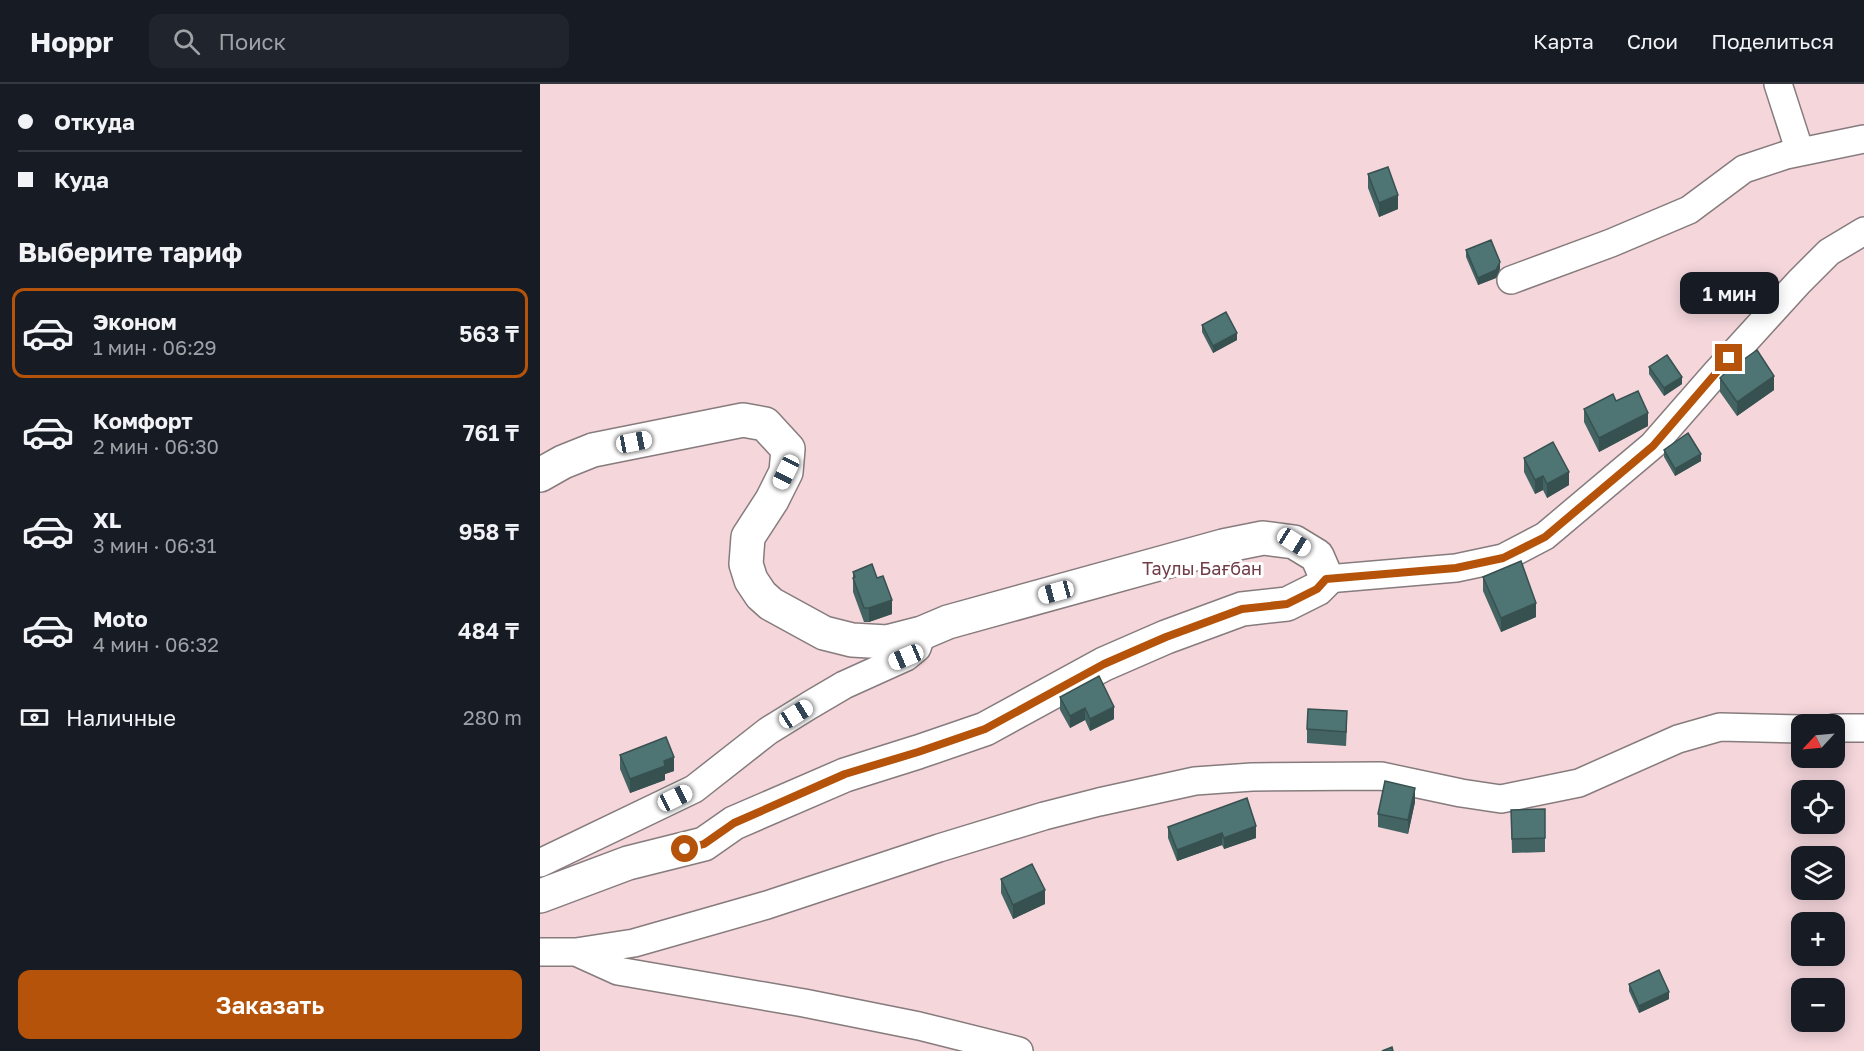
<!DOCTYPE html>
<html lang="ru">
<head>
<meta charset="utf-8">
<style>
  :root { --surface:#171b24; --page:#20242c; --text:#f1f3f6; --muted:#9ea1a6; --line:#363941; --accent:#b45309 }
  body { margin:0; font-family:"Golos Text",sans-serif; background:var(--page); color:var(--text); height:100vh; display:flex; flex-direction:column; font-size:22px; white-space:nowrap }
  * { box-sizing:border-box; margin:0 }
  p { font-size:20px; color:var(--muted) }
  .icon { flex:none; width:33px; height:33px; fill:none; stroke:currentColor; stroke-width:2; stroke-linecap:round; stroke-linejoin:round }
  .map { position:relative; flex:1; overflow:hidden }
  .sheet { display:flex; flex-direction:column; background:var(--surface); width:540px }
  .sheet>* { flex:none }
  .hud { display:grid; align-content:center; height:132px; padding:0 18px; background:var(--surface) }
  .needle { width:39px; rotate:244deg }
  .controls { position:absolute; left:1251px; top:630px; display:grid; gap:12px }
  .controls a { display:grid; place-items:center; width:54px; height:54px; border-radius:12px; background:var(--surface); box-shadow:0 3px 15px #0003; font-size:30px }
  .end { position:absolute; width:27px; height:27px; margin:-14px; border:8px solid #b45309; background:#fff; box-shadow:0 0 0 3px #fff }
  .from { border-radius:50% }
  .bubble { position:absolute; height:42px; border-radius:12px; background:var(--surface); box-shadow:0 3px 15px #0003; font-size:20px; font-weight:600; line-height:42px; text-align:center }
  .car { position:absolute; width:18px; height:36px; margin:-18px -9px; border-radius:8px; box-shadow:0 0 4px 2px #0007; background:linear-gradient(#fff 24%,#345 0 40%,#fff 0 76%,#345 0 86%,#fff 0) }
  .hud b { display:flex; align-items:center; gap:21px; height:57px; font-size:22px }
  .hud b+b { border-top:2px solid var(--line) }
  .hud i { width:15px; height:15px; background:var(--text) }
  ul { padding:0; list-style:none }
  li { display:flex; align-items:center; gap:18px; height:90px; margin:0 12px 9px; padding:0 6px; border:3px solid transparent; border-radius:12px }
  li div { flex:1 }
  li b { display:block; font-size:22px }
  li em { font-style:normal; font-weight:600 }
  li.on { border-color:var(--accent) }
  li>.icon { width:54px; height:54px; stroke-width:1.5 }
  h2 { padding:0 18px; font-size:27px; line-height:72px }
  .pay { display:flex; align-items:center; gap:15px; height:66px; padding:0 18px; font-size:22px }
  .pay p { margin-inline-start:auto }
  .cta { display:flex; gap:12px; margin-top:auto; padding:12px 18px }
  .cta a { flex:1; height:69px; border-radius:12px; background:var(--accent); color:#fff; font-size:24px; font-weight:600; line-height:69px; text-align:center }
  header { display:flex; align-items:center; gap:36px; box-sizing:border-box; height:84px; padding:0 30px; background:var(--surface); border-bottom:2px solid var(--line) }
  header strong { font-size:28px }
  nav { display:flex; gap:33px; margin-inline-start:auto; font-size:21px }
  .search { width:420px; height:54px; background:var(--page); display:flex; align-items:center; gap:15px; box-sizing:border-box; padding:0 21px; border-radius:12px; color:var(--muted); font-size:22px }
  main { display:flex; flex:1; min-height:0 }
  .map>svg:first-child { display:block }
  .green { fill:#f4d6db; fill-rule:evenodd }
  .lines { fill:none; stroke-linecap:round; stroke-linejoin:round }
  .minor-casing { stroke:#867b7d; stroke-width:30 }
  .tertiary-casing { stroke:#867b7d; stroke-width:36 }
  .minor { stroke:#fff; stroke-width:27 }
  .tertiary { stroke:#fff; stroke-width:33 }
  .wall { fill:#436463 }
  .shaded-wall { fill:#375150 }
  .building { fill:#4e7473; stroke:#375150; stroke-width:1.5 }
  .route { stroke:#b45309; stroke-width:8 }
  .labels { text-anchor:middle; dominant-baseline:central; stroke-width:6; stroke-linejoin:round; paint-order:stroke }
  .park-label { font-size:18px; fill:#703d49; stroke:#fff }
</style>
</head>
<body>
<header>
<strong>Hoppr</strong>
<div class="search"><svg class="icon" aria-label="search" viewBox="0 0 24 24"><circle cx="10" cy="10" r="6"/><path d="M15 15l6 6"/></svg>Поиск</div>
<nav><a>Карта</a><a>Слои</a><a>Поделиться</a></nav>
</header>
<main>
<section class="sheet">
<div class="hud">
<b><i class="from"></i>Откуда</b>
<b><i></i>Куда</b>
</div>
<h2>Выберите тариф</h2>
<ul>
<li class="on"><svg class="icon" aria-label="car" viewBox="0 0 24 24"><path d="M5 17H2v-5l4-1 3-4h7l3 4 3 1v5h-3M9 17h6M6 11h13"/><circle cx="7" cy="17" r="2"/><circle cx="17" cy="17" r="2"/></svg><div><b>Эконом</b><p>1 мин · 06:29</p></div><em>563 ₸</em></li>
<li><svg class="icon" aria-label="car" viewBox="0 0 24 24"><path d="M5 17H2v-5l4-1 3-4h7l3 4 3 1v5h-3M9 17h6M6 11h13"/><circle cx="7" cy="17" r="2"/><circle cx="17" cy="17" r="2"/></svg><div><b>Комфорт</b><p>2 мин · 06:30</p></div><em>761 ₸</em></li>
<li><svg class="icon" aria-label="car" viewBox="0 0 24 24"><path d="M5 17H2v-5l4-1 3-4h7l3 4 3 1v5h-3M9 17h6M6 11h13"/><circle cx="7" cy="17" r="2"/><circle cx="17" cy="17" r="2"/></svg><div><b>XL</b><p>3 мин · 06:31</p></div><em>958 ₸</em></li>
<li><svg class="icon" aria-label="car" viewBox="0 0 24 24"><path d="M5 17H2v-5l4-1 3-4h7l3 4 3 1v5h-3M9 17h6M6 11h13"/><circle cx="7" cy="17" r="2"/><circle cx="17" cy="17" r="2"/></svg><div><b>Moto</b><p>4 мин · 06:32</p></div><em>484 ₸</em></li>
</ul>
<div class="pay"><svg class="icon" aria-label="cash" viewBox="0 0 24 24"><path d="M3 7h18v10H3z"/><circle cx="12" cy="12" r="2"/></svg>Наличные<p>280 m</p></div>
<div class="cta"><a>Заказать</a></div>
</section>
<div class="map">
<svg width="1324" height="967" viewBox="0 0 1324 967">
  <rect width="100%" height="100%" fill="#fdf1f3"/>
  <!-- green -->
  <path class="green" d="M0,0h1324v967h-1324zM1262,640h32v34h-32zM1262,706h32v34h-32zM1262,772h32v34h-32zM1262,838h32v34h-32zM1262,904h32v34h-32z"/>
  <g class="lines">
    <!-- minor casing -->
    <g class="minor-casing">
      <path id="minor" d="M1238,0l22,68
        M971,196l100,-37 78,-33 55,-41 42,-14 78,-16
        M787,495l129,-11 47,-10 42,-22 108,-91 63,-72 83,-91 30,-30 35,-21
        M1294,644h30
        M0,779l154,-74 74,-58 42,-26 34,-20 62,-28 11,-9 5,-15
        M0,868h36l58,-9 133,-38 172,-57 105,-32 55,-14 96,-21 57,-4 129,-1 80,17 40,6 78,-16 99,-44 42,-12 82,2
        M36,868l42,19 186,32 115,23 100,25"/>
    </g>
    <!-- tertiary casing -->
    <g class="tertiary-casing">
      <path id="tertiary" d="M0,391l23,-13 30,-12 150,-30 22,4 23,25 -2,23 -14,28 -24,37 -2,27 5,16 10,15 10,9 53,29 28,7 35,2 35,-9 26,-11 275,-76 40,-8 31,4 23,14 10,23 -10,10 -30,15 -45,5 -76,28 -62,27 -119,65 -67,23 -73,23 -111,48 -30,21 -76,19 -88,33"/>
    </g>
    <!-- minor -->
    <use href="#minor" class="minor"/>
    <!-- tertiary -->
    <use href="#tertiary" class="tertiary"/>
  </g>
  <!-- wall -->
  <path class="wall" d="M828,90l30,35 -19,8 -11,-29z
    M926,166l34,19 -4,9 -18,7 -12,-28z
    M662,241l35,15 -24,13 -11,-21z
    M1109,283l33,17 -18,12 -15,-22z
    M1180,294l54,12 -37,26 -17,-24z
    M1076,317l32,25 -49,26 -15,-30v-13z
    M1124,366l37,11 -26,15 -11,-19z
    M984,374l45,27 -22,13 -4,-8 -8,4 -11,-22z
    M313,488l24,6 15,36 -23,8h-5l-11,-30z
    M943,493l53,40 -35,15 -18,-41z
    M520,613l54,22 -24,12 -5,-11 -15,8 -10,-18z
    M807,641l-1,21 -39,-3v-14z
    M80,671l54,16 -9,3v6l-35,13 -10,-24z
    M875,718l-7,32 -30,-7v-13z
    M1005,725v43l-33,1 -1,-43z
    M628,743l88,11 -32,11 -2,-4 -45,16 -9,-23z
    M461,795l44,25 -32,15 -12,-26z
    M1089,900l40,15 -30,14 -10,-22z"/>
  <!-- shaded-wall -->
  <path class="shaded-wall" d="M858,111v14l-19,8v-14z
    M960,178v7l-4,9 -18,7v-7z
    M697,249v7l-24,13v-7z
    M1234,292v14l-37,26v-14z
    M1142,293v7l-18,12v-8z
    M1108,329v13l-49,26v-14z
    M1161,370v7l-26,15v-7z
    M1029,388v13l-22,13v-14z
    M1003,392v14l-8,4v-14z
    M352,516v14l-23,8v-14z
    M996,519v14l-35,15v-14z
    M574,623v12l-24,12v-12z
    M545,624v12l-15,8v-12z
    M134,673v14l-9,3v6l-35,13v-14l34,-18z
    M875,704v14l-7,32v-14z
    M716,742v12l-32,11v-11z
    M682,749v12l-45,16v-11z
    M505,806v14l-32,15v-14z
    M1129,908v7l-30,14v-7z"/>
  <!-- building -->
  <path class="building" d="M848,83l10,28 -19,8 -11,-29z
    M951,156l9,22 -4,8 -18,8 -12,-28z
    M686,228l11,21 -24,13 -11,-21z
    M1217,266l17,26 -37,26 -17,-24 6,-6z
    M1127,271l15,22 -18,11 -15,-21z
    M1098,307l10,22 -49,25 -15,-29 29,-15 3,7z
    M1148,349l13,21 -26,15 -11,-19z
    M1013,358l16,30 -22,12 -4,-8 -8,4 -11,-22z
    M981,477l15,42 -35,15 -18,-41z
    M332,480l5,14 6,-2 9,24 -23,8h-5l-11,-30 2,-1 -2,-5z
    M559,592l15,31 -24,12 -5,-11 -15,8 -10,-19z
    M768,625l39,2 -1,21 -39,-3z
    M126,653l8,20 -10,4 1,5 -35,13 -10,-24z
    M845,697l30,7 -7,32 -30,-6z
    M707,714l9,28 -32,12 -2,-5 -45,17 -9,-23z
    M1005,725v29l-33,1 -1,-29z
    M492,780l13,26 -32,15 -12,-26z
    M1119,886l10,22 -30,14 -10,-22z
    M852,963l1,4h-11z"/>
  <g class="lines">
    <!-- route -->
    <path class="route" d="M145,765l19,-5 30,-21 111,-49 73,-22 67,-23 119,-65 62,-27 76,-28 45,-5 30,-15 9,-10 130,-11 47,-10 42,-21 108,-91 76,-88"/>
  </g>
  <g class="labels">
    <!-- park labels -->
    <g class="park-label">
      <text x="662" y="484">Таулы Бағбан</text>
    </g>
  </g>
</svg>
<div class="controls">
<a><svg class="needle" viewBox="-14 -14 28 28"><path d="M0-13l5 13h-10z" fill="#e53935"/><path d="M0 13l5-13h-10z" fill="#9ea1a6"/></svg></a>
<a><svg class="icon" aria-label="locate" viewBox="0 0 24 24"><circle cx="12" cy="12" r="6"/><path d="M12 2v4M12 18v4M2 12h4M18 12h4"/></svg></a>
<a><svg class="icon" aria-label="layers" viewBox="0 0 24 24"><path d="M12 4l9 5-9 5-9-5zM3 14l9 5 9-5"/></svg></a>
<a>+</a>
<a>−</a>
</div>
<i class="end from" style="left:145px;top:765px"></i>
<i class="end" style="left:1189px;top:274px"></i>
<div class="bubble" style="left:1140px;top:188px;width:99px">1 мин</div>
<i class="car" style="left:94px;top:358px;rotate:79deg"></i>
<i class="car" style="left:246px;top:388px;rotate:206deg"></i>
<i class="car" style="left:754px;top:458px;rotate:122deg"></i>
<i class="car" style="left:516px;top:508px;rotate:255deg"></i>
<i class="car" style="left:366px;top:573px;rotate:247deg"></i>
<i class="car" style="left:256px;top:630px;rotate:58deg"></i>
<i class="car" style="left:135px;top:714px;rotate:64deg"></i>
</div>
</main>
</body>
</html>
